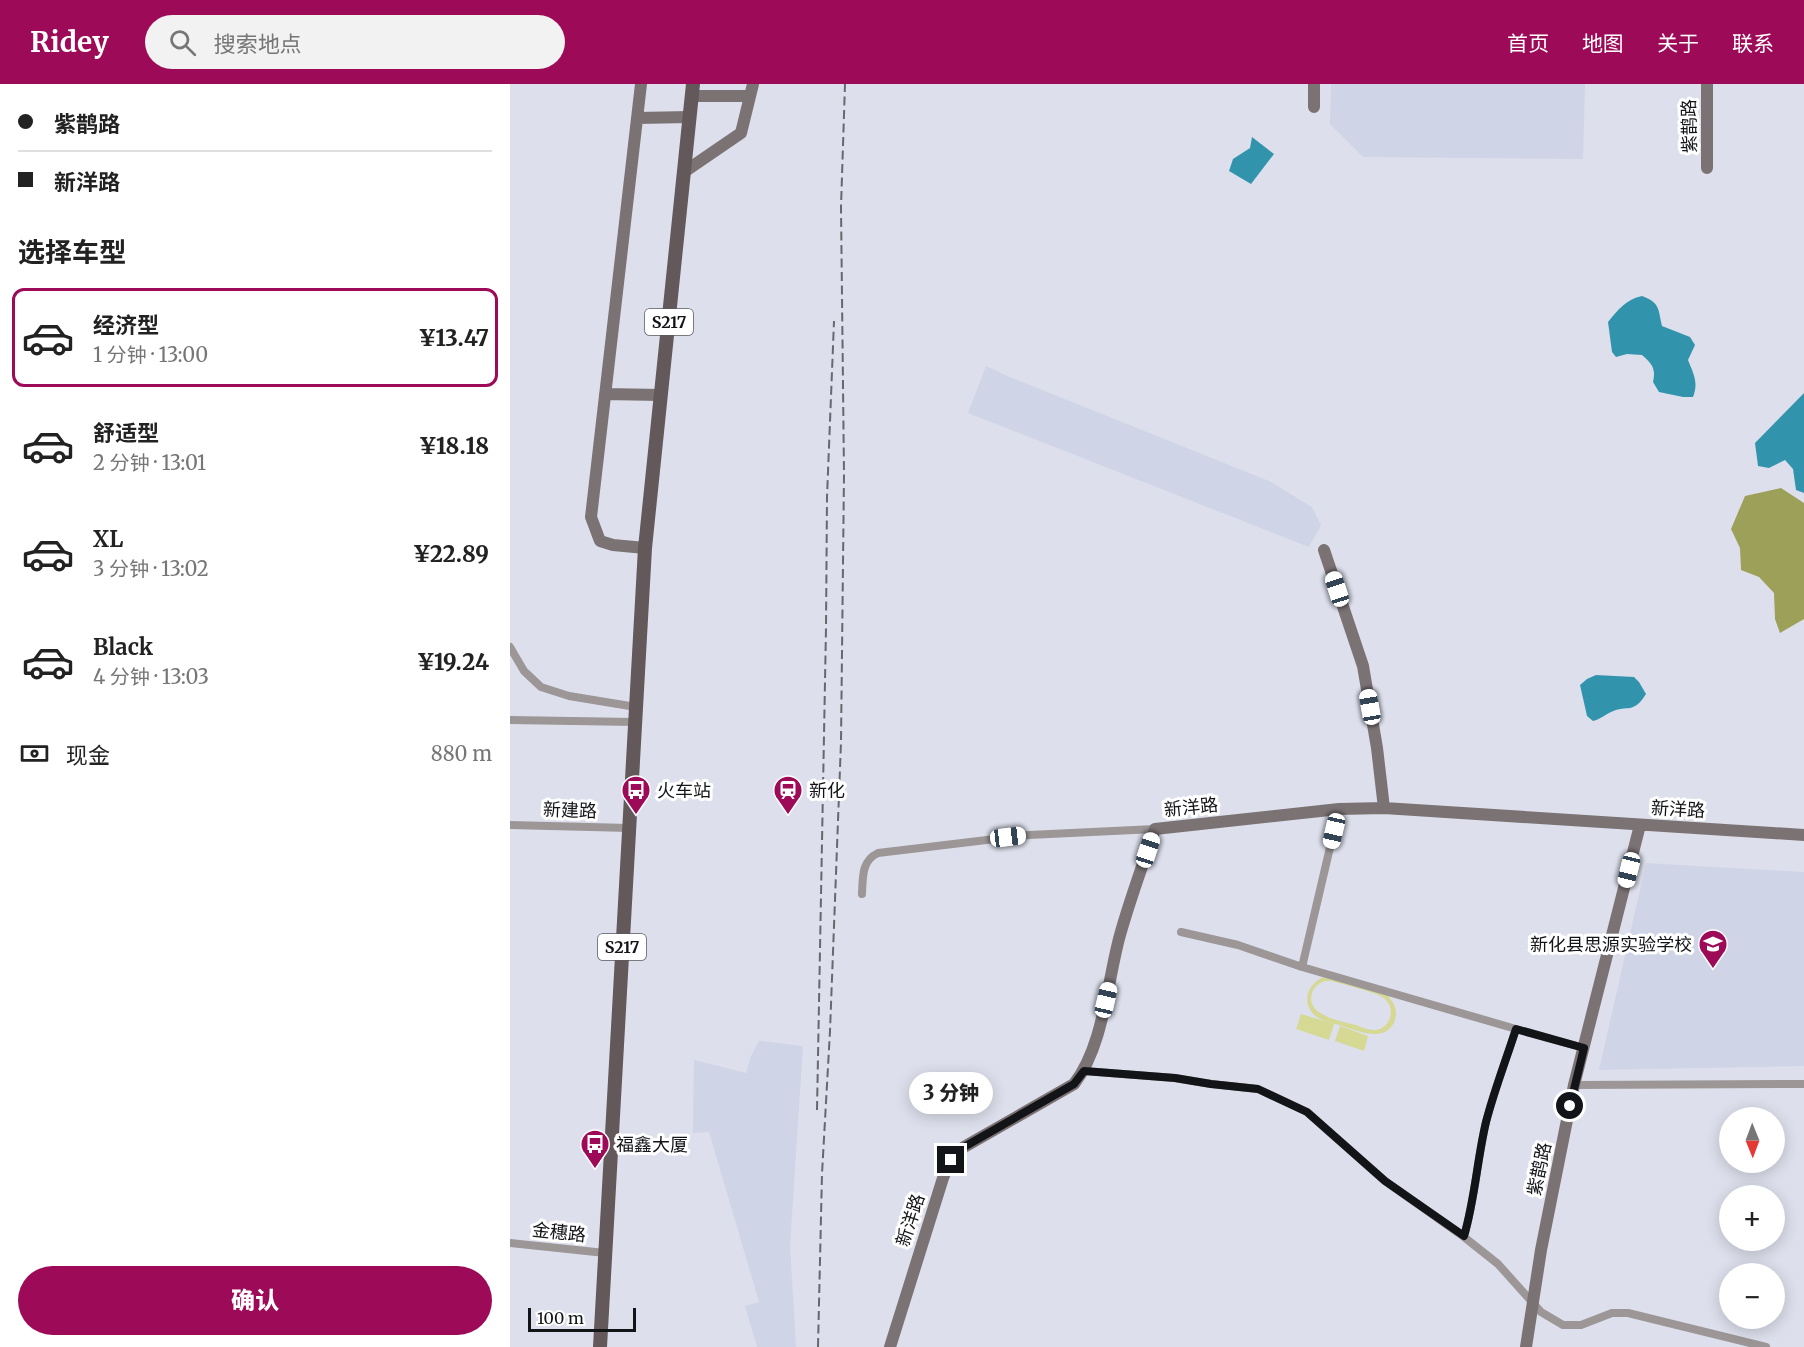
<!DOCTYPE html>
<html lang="zh">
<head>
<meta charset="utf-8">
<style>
  :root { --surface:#fff; --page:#f2f2f2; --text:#222; --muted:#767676; --line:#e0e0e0; --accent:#9c0a58 }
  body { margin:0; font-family:Merriweather,"Noto Sans SC",serif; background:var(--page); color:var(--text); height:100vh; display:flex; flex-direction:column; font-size:22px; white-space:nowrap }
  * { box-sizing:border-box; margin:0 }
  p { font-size:20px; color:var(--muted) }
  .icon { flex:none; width:33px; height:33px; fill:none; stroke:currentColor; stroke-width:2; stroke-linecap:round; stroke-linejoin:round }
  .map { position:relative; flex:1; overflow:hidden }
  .details { display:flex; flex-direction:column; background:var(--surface); width:510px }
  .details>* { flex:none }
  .banner { display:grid; align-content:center; height:132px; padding:0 18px; background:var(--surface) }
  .needle { width:39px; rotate:179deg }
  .buttons { position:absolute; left:1209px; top:1023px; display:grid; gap:12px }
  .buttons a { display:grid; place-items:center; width:66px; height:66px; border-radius:50%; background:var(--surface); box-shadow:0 3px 15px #0003; font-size:30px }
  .scale { position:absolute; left:18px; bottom:15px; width:108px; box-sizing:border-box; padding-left:6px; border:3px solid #131418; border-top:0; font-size:16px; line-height:21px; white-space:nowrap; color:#131418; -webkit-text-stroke:4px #fff; paint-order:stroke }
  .end { position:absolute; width:27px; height:27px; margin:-14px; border:8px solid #131418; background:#fff; box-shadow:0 0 0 3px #fff }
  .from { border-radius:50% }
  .bubble { position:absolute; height:42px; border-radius:21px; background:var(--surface); box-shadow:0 3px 15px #0003; font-size:20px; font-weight:800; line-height:42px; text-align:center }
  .car { position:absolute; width:18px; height:36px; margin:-18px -9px; border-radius:8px; box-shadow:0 0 4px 2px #0007; background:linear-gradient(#fff 24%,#345 0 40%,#fff 0 76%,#345 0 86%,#fff 0) }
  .banner b { display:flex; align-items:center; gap:21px; height:57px; font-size:22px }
  .banner b+b { border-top:2px solid var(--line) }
  .banner i { width:15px; height:15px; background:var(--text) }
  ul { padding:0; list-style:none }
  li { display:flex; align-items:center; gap:18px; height:99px; margin:0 12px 9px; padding:0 6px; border:3px solid transparent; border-radius:12px }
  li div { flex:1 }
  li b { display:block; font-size:22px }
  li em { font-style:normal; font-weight:800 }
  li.current { border-color:var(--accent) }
  li>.icon { width:54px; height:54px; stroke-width:1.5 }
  h2 { padding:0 18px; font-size:27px; line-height:72px }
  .pay { display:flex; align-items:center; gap:15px; height:66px; padding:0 18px; font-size:22px }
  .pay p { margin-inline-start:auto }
  .cta { display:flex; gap:12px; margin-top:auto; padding:12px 18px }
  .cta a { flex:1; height:69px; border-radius:36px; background:var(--accent); color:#fff; font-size:24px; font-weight:800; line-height:69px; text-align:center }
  header { display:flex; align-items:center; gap:36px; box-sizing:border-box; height:84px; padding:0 30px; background:var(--accent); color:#fff }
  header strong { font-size:28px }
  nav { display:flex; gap:33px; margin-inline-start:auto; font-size:21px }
  .search { width:420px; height:54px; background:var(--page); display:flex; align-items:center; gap:15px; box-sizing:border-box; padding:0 21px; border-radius:33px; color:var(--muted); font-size:22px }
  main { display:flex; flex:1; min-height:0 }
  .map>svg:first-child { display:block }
  .built { fill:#cfd4e6 }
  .green { fill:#d5d994; fill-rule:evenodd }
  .forest { fill:#9da058 }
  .water { fill:#3294ac }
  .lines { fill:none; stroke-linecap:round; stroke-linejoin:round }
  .street { stroke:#9c9697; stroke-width:8 }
  .secondary { stroke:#7b7274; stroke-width:12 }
  .primary { stroke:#63595b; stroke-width:14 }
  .rail { stroke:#66676f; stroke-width:2; stroke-dasharray:9 4.5; stroke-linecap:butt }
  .route { stroke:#131418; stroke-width:8 }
  .labels { text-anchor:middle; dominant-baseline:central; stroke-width:6; stroke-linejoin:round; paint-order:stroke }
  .shield { fill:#fff; stroke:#5a5a5d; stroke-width:1.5 }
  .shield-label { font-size:16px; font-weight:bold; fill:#131418 }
  .street-label { font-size:18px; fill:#131418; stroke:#fff }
  .poi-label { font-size:18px; fill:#131418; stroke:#fff; text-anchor:start }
</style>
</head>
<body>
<header>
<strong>Ridey</strong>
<div class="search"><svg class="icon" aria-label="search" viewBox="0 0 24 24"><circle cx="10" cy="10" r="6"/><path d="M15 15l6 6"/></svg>搜索地点</div>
<nav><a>首页</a><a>地图</a><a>关于</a><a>联系</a></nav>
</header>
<main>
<section class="details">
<div class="banner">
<b><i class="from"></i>紫鹊路</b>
<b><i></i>新洋路</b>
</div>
<h2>选择车型</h2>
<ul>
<li class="current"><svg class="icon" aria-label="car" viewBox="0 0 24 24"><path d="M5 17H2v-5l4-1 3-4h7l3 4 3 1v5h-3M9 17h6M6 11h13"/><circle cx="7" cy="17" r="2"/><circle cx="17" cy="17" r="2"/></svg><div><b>经济型</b><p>1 分钟 · 13:00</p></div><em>¥13.47</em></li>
<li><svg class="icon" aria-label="car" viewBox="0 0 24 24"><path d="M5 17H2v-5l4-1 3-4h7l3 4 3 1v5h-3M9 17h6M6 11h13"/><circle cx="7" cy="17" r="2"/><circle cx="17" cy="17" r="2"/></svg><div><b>舒适型</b><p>2 分钟 · 13:01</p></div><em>¥18.18</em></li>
<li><svg class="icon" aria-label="car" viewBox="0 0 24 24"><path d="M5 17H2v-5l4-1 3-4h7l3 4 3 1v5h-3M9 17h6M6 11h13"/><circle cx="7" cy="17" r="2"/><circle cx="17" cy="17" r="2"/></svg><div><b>XL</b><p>3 分钟 · 13:02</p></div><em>¥22.89</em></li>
<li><svg class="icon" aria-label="car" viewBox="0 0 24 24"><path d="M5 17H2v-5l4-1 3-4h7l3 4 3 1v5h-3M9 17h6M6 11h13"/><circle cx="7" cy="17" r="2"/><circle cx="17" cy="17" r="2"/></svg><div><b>Black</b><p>4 分钟 · 13:03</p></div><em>¥19.24</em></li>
</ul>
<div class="pay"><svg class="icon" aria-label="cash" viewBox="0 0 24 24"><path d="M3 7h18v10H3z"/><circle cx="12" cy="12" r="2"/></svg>现金<p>880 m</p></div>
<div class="cta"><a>确认</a></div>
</section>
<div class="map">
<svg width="1294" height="1263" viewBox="0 0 1294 1263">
  <rect width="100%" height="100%" fill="#dde0ec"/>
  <!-- built -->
  <path class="built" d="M821,0h254l-2,75 -220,-2 -33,-33z
    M476,282l19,9 264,106 43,26 9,18 -12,22 -341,-134z
    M1136,779l158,9v194l-205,4z
    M249,957l44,5 -13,200 6,101h-39l-12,-41 14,-4 -50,-170 -16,1 1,-73 52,13 5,-17z"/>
  <!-- green -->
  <path class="green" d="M814,893l63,18c7,7 11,15 8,25 -9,24 -36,11 -53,6 -8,-3 -19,-4 -25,-9 -17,-12 -10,-34 7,-40zM815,897h7c12,4 45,11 53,18 12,11 4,31 -11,31 -6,0 -13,-3 -18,-5 -15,-4 -51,-9 -44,-32 2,-6 7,-10 13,-12z
    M791,930l33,10 -5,16 -33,-11z
    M830,942l28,10 -4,15 -29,-10z"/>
  <!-- forest -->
  <path class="forest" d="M1271,404l23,15v116l-24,14 -5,-14 -1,-26 -15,-16 -18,-7 -1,-22 -9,-19 14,-33z"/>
  <!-- water -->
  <path class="water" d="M742,53l22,17 -23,30 -22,-13 4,-12 17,-11z
    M1132,212c18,7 16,12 20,30l28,11 5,8 -7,15c5,13 11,22 5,37h-10l-24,-5 -6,-10c3,-14 -1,-18 -11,-27l-15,-1 -11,3 -4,-5 -4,-30c10,-12 18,-23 34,-26z
    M1294,309v100l-8,-3 -3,-21 -8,-9 -16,8 -11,-2 -3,-23z
    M1086,591l38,2 5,5 7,12c-13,21 -18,10 -35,18 -7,3 -10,7 -18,9l-6,-5 -7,-31 7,-6z"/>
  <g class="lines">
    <!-- street -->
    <path class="street" d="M0,563l14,24 17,16 28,9 67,11
      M0,636l125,2
      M829,725l-37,158 214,62c-10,31 -22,62 -30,93 -9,38 -11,77 -22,115
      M0,741l119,3
      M352,810c1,-16 -1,-33 16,-41l151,-18 126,-6
      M671,848l57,13 64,22
      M1006,945l68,19
      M574,987l91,7 36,6 47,5 49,23 78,69 79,56 34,27 43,48 22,13h18l31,-12h16l138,34
      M1064,1001l230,-1
      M0,1159l95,10"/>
    <!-- secondary -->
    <path class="secondary" d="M131,0l-50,433 9,24 13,4 32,3
      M1197,0v84
      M182,12h58
      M804,23v-23
      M127,34l53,-1
      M174,88l57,-39 12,-49
      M95,310l56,1
      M814,466l39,116 14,82 7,60
      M380,1263l53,-169 7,-18 14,-13 110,-63c30,-39 33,-102 46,-149 10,-36 23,-71 35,-106l184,-20 45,-1 420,27
      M1016,1263l15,-97 33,-165 66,-260"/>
    <!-- primary -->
    <path class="primary" d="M90,1263l45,-799 48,-464"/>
    <!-- rail -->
    <path class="rail" d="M307,1026l9,-482 1,-131 7,-176
      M308,1263l4,-173 8,-143 11,-289 3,-268 -3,-267 4,-123"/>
  </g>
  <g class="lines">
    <!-- route -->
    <path class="route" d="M441,1076l13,-13 110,-63 10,-13 91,7 36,6 47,5 49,23 78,69 79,55c11,-37 13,-76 22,-114 8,-31 20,-62 30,-93l68,19 -14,58"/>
  </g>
  <!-- icons -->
  <defs>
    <g id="bus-pin" transform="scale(1.5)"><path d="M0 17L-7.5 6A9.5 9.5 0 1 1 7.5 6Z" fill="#9c0a58" stroke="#fff"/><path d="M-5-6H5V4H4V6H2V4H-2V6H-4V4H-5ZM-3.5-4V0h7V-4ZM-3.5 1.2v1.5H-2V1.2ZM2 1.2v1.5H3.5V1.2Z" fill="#fff"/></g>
    <g id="station-pin" transform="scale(1.5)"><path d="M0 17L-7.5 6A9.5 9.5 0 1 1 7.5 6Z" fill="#9c0a58" stroke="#fff"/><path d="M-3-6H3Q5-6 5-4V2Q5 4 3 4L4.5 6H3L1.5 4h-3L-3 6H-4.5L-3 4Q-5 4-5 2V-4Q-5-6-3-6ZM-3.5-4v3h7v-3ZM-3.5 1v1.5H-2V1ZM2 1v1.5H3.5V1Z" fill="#fff"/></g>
    <g id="school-pin" transform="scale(1.5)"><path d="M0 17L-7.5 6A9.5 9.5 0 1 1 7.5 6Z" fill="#9c0a58" stroke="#fff"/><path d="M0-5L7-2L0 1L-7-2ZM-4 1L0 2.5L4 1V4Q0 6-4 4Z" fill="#fff"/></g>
  </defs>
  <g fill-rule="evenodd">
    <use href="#bus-pin" x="126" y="706"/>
    <use href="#station-pin" x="278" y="706"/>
    <use href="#school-pin" x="1203" y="860"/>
    <use href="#bus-pin" x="85" y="1060"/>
  </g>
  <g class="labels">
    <!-- shield labels -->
    <g class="shield">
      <rect x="135" y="225" width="48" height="26" rx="4.5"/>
      <rect x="88" y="850" width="48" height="26" rx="4.5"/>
    </g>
    <g class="shield-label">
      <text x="159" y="238">S217</text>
      <text x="112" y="863">S217</text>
    </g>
    <!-- street labels -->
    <g class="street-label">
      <text transform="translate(1179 42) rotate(-91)">紫鹊路</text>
      <text transform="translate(681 723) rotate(-6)">新洋路</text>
      <text transform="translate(1168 725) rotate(3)">新洋路</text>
      <text transform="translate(60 726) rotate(2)">新建路</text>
      <text transform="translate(1029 1085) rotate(-78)">紫鹊路</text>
      <text transform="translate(400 1136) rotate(-72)">新洋路</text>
      <text transform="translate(49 1148) rotate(6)">金穗路</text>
    </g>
    <!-- poi labels -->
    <g class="poi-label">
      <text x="147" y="706">火车站</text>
      <text x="299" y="706">新化</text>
      <text x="1182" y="860" text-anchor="end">新化县思源实验学校</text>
      <text x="106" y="1060">福鑫大厦</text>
    </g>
  </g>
</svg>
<div class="buttons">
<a><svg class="needle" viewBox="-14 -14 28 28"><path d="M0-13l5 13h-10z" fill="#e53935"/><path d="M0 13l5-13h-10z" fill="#767676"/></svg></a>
<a>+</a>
<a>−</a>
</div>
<div class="scale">100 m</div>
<i class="end from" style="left:1060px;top:1022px"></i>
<i class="end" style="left:441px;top:1076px"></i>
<div class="bubble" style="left:399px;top:988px;width:84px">3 分钟</div>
<i class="car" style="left:827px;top:505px;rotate:342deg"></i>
<i class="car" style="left:860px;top:623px;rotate:350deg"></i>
<i class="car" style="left:824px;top:747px;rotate:193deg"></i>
<i class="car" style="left:498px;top:753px;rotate:83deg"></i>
<i class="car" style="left:638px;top:766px;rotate:18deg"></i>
<i class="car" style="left:1119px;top:786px;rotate:194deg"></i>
<i class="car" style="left:596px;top:916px;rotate:13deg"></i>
</div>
</main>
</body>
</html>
